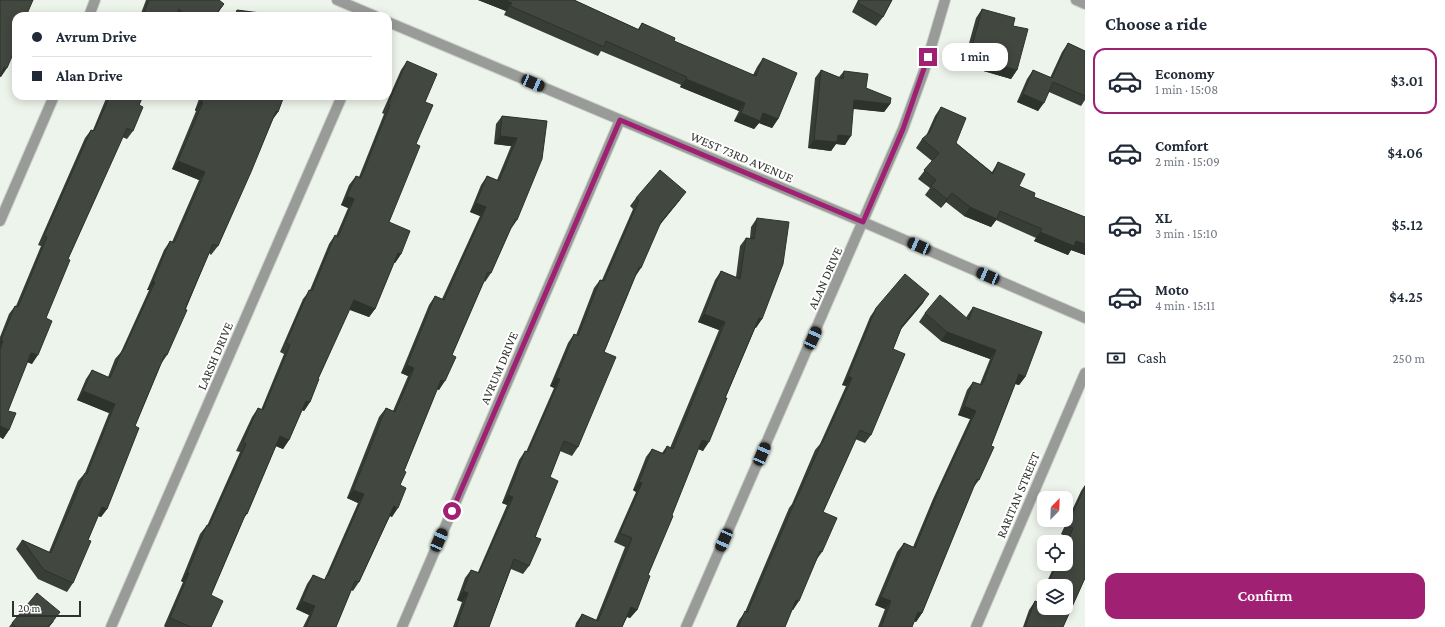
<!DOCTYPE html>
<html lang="en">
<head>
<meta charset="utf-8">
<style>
  :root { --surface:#fff; --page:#f6f6f7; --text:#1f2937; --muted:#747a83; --line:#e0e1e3; --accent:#a02174 }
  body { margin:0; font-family:"Crimson Pro",serif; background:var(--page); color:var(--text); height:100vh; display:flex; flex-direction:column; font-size:15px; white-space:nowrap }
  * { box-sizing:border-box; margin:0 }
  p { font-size:13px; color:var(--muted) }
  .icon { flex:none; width:22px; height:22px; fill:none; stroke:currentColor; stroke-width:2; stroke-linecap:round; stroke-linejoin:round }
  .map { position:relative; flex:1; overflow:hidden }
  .panel { display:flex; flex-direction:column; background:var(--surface); width:360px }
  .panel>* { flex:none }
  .hud { position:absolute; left:12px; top:12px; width:380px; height:88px; border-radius:12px; box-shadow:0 2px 10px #0003; display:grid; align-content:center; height:88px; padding:0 20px; background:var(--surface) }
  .needle { width:26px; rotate:23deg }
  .tools { position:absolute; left:1037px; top:491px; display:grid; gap:8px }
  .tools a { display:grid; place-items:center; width:36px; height:36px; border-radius:8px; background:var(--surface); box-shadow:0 2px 10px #0003; font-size:20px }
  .scale { position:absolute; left:12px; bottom:10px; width:69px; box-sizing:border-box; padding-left:4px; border:2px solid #30322f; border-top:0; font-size:11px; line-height:14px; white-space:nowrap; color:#30322f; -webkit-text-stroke:3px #fff; paint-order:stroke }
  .end { position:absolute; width:18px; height:18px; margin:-9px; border:5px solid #a02174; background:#fff; box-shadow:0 0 0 2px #fff }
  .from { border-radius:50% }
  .bubble { position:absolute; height:28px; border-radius:12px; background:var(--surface); box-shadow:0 2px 10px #0003; font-size:13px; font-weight:600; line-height:28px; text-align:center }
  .car { position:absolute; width:12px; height:24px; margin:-12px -6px; border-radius:5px; box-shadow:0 0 3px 1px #0007; background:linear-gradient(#222 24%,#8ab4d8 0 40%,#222 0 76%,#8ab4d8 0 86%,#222 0) }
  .hud b { display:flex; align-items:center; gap:14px; height:38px; font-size:15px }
  .hud b+b { border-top:1px solid var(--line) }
  .hud i { width:10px; height:10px; background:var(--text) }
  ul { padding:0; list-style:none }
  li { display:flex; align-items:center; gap:12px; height:66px; margin:0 8px 6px; padding:0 12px; border:2px solid transparent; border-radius:12px }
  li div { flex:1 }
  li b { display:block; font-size:15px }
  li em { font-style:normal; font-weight:600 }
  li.on { border-color:var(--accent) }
  li>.icon { width:36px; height:36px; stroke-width:1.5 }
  h2 { padding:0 20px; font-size:18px; line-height:48px }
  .pay { display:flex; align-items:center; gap:10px; height:44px; padding:0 20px; font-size:15px }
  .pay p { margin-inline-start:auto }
  .action { display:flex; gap:8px; margin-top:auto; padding:8px 20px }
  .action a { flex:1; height:46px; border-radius:12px; background:var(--accent); color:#fff; font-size:16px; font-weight:600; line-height:46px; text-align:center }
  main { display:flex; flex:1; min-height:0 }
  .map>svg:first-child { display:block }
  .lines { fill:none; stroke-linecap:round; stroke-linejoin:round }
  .minor-casing { stroke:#cbd1c9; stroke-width:12 }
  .minor { stroke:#999b98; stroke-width:10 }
  .wall { fill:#393d37 }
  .shaded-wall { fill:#2e322d }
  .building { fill:#424740; stroke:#2e322d }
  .route { stroke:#a02174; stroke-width:5 }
  .labels { text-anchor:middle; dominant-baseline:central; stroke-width:4; stroke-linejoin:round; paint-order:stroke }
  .street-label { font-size:13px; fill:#30322f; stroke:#fff }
</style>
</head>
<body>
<main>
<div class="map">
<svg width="1085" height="627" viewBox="0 0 1085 627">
  <rect width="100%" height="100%" fill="#edf4eb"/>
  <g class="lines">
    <!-- minor casing -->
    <g class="minor-casing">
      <path id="minor" d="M337,0l38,16
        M1076,0l9,4
        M89,16l6,-16
        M388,22l475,200 222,96
        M0,221l54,-125
        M111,627l231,-531
        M402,627l218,-507
        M686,627l217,-498 21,-58 21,-71
        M976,627l109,-254"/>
    </g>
    <!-- minor -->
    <use href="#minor" class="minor"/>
  </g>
  <!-- wall -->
  <path class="wall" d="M146,0h73l5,4 -9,12h-75z
    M478,0h96l64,29 4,-6 32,18 79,34 4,-8 6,-9 15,61 -6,9 -13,-5 -5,6 -20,-8 5,-10 -59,-24 1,-2 -80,-34 -3,5 -94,-41 2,-4z
    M858,0h34l-9,17 -7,9 -24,-14z
    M982,9l31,17 4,44 -6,9 -48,-14 13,-47z
    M237,10l47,6h-51z
    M1068,43l17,8v49l-4,6 -32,-14 -11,19 -21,-9 10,-23 6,-9 17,8 12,-26z
    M407,61l18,41 -9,42 -27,78 12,32 -6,9 -1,-1 -19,47 -6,8 -20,-8 -31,70 -8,23 -6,9 -2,-1 -13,30 -6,9 -7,-3 -29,68 -3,4 -33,77v32h-46l-1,-1 19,-44 -2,-1 19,-47 7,-9v1l33,-74 -4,-1 16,-34 6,-9 3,2 23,-56 -4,-2 23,-53 7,-9 19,-46 6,-9 1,1 12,-28 -7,-3 8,-20 7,-9 3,1 25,-63 -2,-1 19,-43z
    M821,70l18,7 5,-6 22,17 24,16 -6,8 -31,-3 -8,36 -9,-1 -5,7 -23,-3 7,-70z
    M107,96h36l-4,9 -6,26 -6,8 -5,-2 -54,122 -22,59 -14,46 -5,-2 -19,49 1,19 -6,9 -3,-2v-100l9,-23 6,-8h1l25,-60 -3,-1 47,-107 6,-8h2z
    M200,96h84l-6,16 -5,7 -55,127 -7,9 -2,-2 -42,102 -6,9 -26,62 -28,83 -6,8 -3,-1 -10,24 -15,43 -6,9 -29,-13 -22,-30 6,-9 27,12 29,-71 7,-8 24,-60 -32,-13 9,-21 6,-9 16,7 7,-18 6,-7 28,-62h-2l17,-40 6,-9 2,1 27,-62 -27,-11 24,-58 -1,-1z
    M941,107l15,36 36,29 6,-10 21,24 15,11 51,20v38l-14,-5 -3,5 -34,-14 2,-3 -40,-18 -5,7 -27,-11 -18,-14 -5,6 -16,-13 5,-7 -12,-9 14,-18 -16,-13 6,-9 4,-3 9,-20z
    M502,116l45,5 -36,107 -20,45 -6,9 -1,-1 -32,74 -13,35 -2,-1 -33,82 -12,46 -2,-1 -31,66 -6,9 -2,-1 -15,37h-33l6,-12 -13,-6 11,-25 6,-9 11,5 2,-4 32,-73 -11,-5 32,-81 7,-9 7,3 15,-35 -7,-3 28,-68 6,-9 7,3 38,-83 -10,-4 11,-27 6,-9 10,4 14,-34 -17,-2 2,-20z
    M636,198l44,2 -21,25 -24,52 -31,75 -26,95 -6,9 -12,-5 -10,26 -21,89 -6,8 -12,-5 -22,58h-36l9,-25 -5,-2 8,-22 6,-8 7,2 29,-67 -5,-2 17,-43 6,-9 1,1 28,-64 -4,-2 18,-43 6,-9 2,1 18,-47 6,-8h2l31,-71 -3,-3z
    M757,218l5,101 -7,9 -52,123 -5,-2 -50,126 -11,35 -7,8 -3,-1 -5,10h-47l1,-4 6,-9 14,6 29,-73 -11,-5 22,-50 -3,-2 13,-33 6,-8 10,4 5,-7 3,2 49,-118 -21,-8 17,-42 6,-9 15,6 4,-31 6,-8h4l1,-11z
    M923,303l-22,26 -8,20 -22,86 -6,8 -10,-4 -32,73 -1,40 -5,7 -24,51 -1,-1 -7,18h-49l3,-7 6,-8 44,-104 3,-4 23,-54 5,-6 26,-58 -4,-1 28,-68 6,-9z
    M973,307l52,70 -6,8 -4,-1 -24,62 -12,34 -6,8 -51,125 -6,9 -2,-1 -2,6h-34l7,-18 -10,-4 22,-53 7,-9 9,4 20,-48 37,-80 -12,-4 9,-25 6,-8 7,2 10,-25 -49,-18 -22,-19 6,-9 41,5 1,-2z
    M1085,485v93l-22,49h-40l6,-17 6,-9 3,1 6,-13v19l22,-22h-21l10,-22h11v-22h-1l2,-5 -6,-3 20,-43z
    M54,621l-5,6h-40l3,-4z"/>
  <!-- shaded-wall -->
  <path class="shaded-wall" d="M478,0h27l7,3 -6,8z
    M224,4l-6,9 -3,3h-1z
    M969,57l48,13 -6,9 -48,-14z
    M4,67l3,1 -6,9 -1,-1z
    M686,79l59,24 -6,8 -59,-24z
    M1023,94l21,9 -6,8 -21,-9z
    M854,100l36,4 -6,8 -36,-4z
    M201,101l2,1 -7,9 -1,-1z
    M276,111l2,1 -6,8z
    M741,113h22l15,6 -6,9 -13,-5 -5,6 -20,-8z
    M838,135l13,1 -6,9 -9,-1 -5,7 -23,-3 6,-8z
    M500,136l17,2 -6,8 -17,-2z
    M178,161l27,11 -6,8 -27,-11z
    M686,192l-6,8 -25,31 6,-9z
    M952,193l-6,9 -5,6 6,-9z
    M347,196l7,3 -6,9 -7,-3z
    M476,203l10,4 -6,9 -10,-4z
    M970,207l27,12 -6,8 -27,-11z
    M515,219l2,1 -6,9z
    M1040,232l36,9 9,3v11l-14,-5 -3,5 -34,-14z
    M398,253l3,1 -6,9 -4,-2z
    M639,267l2,1 -6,9z
    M153,281l2,1 -6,8h-2z
    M929,294l-6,9 -27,32 6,-9z
    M354,300l21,9 -6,8 -22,-8z
    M704,314l21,8 -6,8 -21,-8z
    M759,318l3,1 -6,9 -3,-1z
    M947,332l49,18 -6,9 -49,-18z
    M1,340l2,1 -3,5v-4z
    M31,353l7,2 -6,9 -7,-3z
    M407,365l7,3 -6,8 -7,-3z
    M1019,374l6,3 -6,8 -6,-2z
    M848,376l4,2 -6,8 -4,-1z
    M556,378l4,1 -6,9 -4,-2z
    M441,380l4,1 -6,9 -4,-2z
    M83,391l32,13 -6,9 -32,-13z
    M306,401l4,1 -6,9 -4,-2z
    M964,406l12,5 -6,8 -12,-4z
    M0,426l9,4 -6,9 -3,-2z
    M280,436l9,4 -6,9 -10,-4z
    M702,440l7,2 -6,9 -7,-3z
    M639,482l3,1 -6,9 -3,-2z
    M353,490l11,4 -6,9 -11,-5z
    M508,495l5,2 -6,8 -5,-2z
    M394,506l4,2 -6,9 -4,-2z
    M102,507l5,2 -6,8 -5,-2z
    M187,573h2l-6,9 -2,-1z
    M463,591l5,2 -6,9 -5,-2z
    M881,597l10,4 -6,8 -10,-4z
    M796,600l3,1 -6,9 -3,-1z
    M302,601l13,5 -6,9 -13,-6z
    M631,607l6,3 -7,8 -5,-2z
    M60,612l-11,15h-1z
    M918,612l4,1 -6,9 -4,-2z"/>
  <!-- building -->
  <path class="building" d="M0,0h33l-7,16h-10v31l-9,21 -3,-1 -4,10z
    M149,0h70l5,4 -10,12h-27l-8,-7 -3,7h-33z
    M505,0h69l65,30 3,-7 33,15 -1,3 82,35 7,-18 34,15 -19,46 -15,-6 -3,8 -19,-8 4,-10 -59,-24 1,-2 -81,-36 -2,6 -94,-41 2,-3z
    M859,0h33l-9,17 -25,-14z
    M982,9l33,9 -2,8 15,3 -11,41 -48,-13z
    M237,10l47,6h-48z
    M1068,43l17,8v45l-32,-14 -9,21 -21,-9 10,-24 19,8z
    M407,61l30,13 -12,28 8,3 -17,39 4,2 -31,76 21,9 -9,23 -3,-1 -23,56 -21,-9 -36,79h1l-9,23 -4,-1 -17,39 -9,-4 -33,78 -1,-1 -35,82 12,6 -12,26h-20l-21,-9 19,-45h-2l20,-48 2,1 37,-82 -3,-2 15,-34 5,2 27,-65 -4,-2 23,-53 3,1 23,-56 3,2 16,-38 -7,-3 9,-20 5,2 29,-73 -2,-1z
    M821,70l22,9 1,-8 24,3 -2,14 25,10 -1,6 -36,-4 -3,36 -13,-1 -1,7 -23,-2z
    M110,96h33l-4,9 4,2 -10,24 -6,-3 -59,131 2,1 -24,58 6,3 -14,34 -7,-2 -23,58 8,2 -7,17 -9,-4v-76l3,-9 -2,-1 14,-34 3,1 29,-70 -3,-1 47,-106 3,1z
    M203,96h81l-6,16 -2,-1 -25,61 -33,74 -5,-2 -28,65 2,1 -20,45 -2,-1 -30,72 4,2 -24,61 -8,20 -5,-2 -14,33 3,1 -18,42 -29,-13 -22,-30 29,13 34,-80 2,1 28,-70 -32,-13 9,-21 18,8 12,-27h1l32,-69 -2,-1 17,-40 4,2 31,-71 -27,-11 25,-59 -2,-1z
    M941,107l25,11 -10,25 37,31 5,-12 27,12 -6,12 16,7 -1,4 51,20v27l-9,-3 -2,5 -34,-14 2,-3 -42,-18 -3,8 -27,-12 -18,-14 -5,6 -16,-13 5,-6 -12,-10 15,-17 -17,-14 8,-7z
    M502,116l45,5 -5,38 -25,61 -2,-1 -24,54 -3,-1 -36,83 4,2 -11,24 -4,-1 -37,91 2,1 -6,13 6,3 -8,20 -4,-2 -35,76 -4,-1 -19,46h-30l9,-21 -13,-5 11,-26 12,5 2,-5 1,1 36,-82 -11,-4 33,-82 9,4 19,-44 -7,-3 28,-69 9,4 42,-93 -10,-4 11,-27 12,5 18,-43 -17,-2z
    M660,170l26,22 -25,30 -20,46 -2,-1 -35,85 12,5 -38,90 -14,-6 -14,36 8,4 -23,56 6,2 -12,27 -15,-7 -25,68h-33l12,-34 -5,-2 8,-21 8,3 34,-76 -5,-2 17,-44 3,1 32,-73 -4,-1 18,-44 4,2 22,-56 4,1 35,-81 -3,-2z
    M757,218l32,4 -6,42 -21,55 -3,-1 -34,80h2l-18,44 -7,-2 -30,75 1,1 -25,59 2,1 -13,34 -6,-3 -9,20h-45l5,-13 16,7 34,-83 -12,-5 22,-50 -3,-1 13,-33 12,5 3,-8 6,3 52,-127 -21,-8 17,-43 19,8 6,-41 8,1z
    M905,274l24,20 -27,32 -9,23 12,5 -34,81 -11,-5 -37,82 14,6 -15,34 -2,-1 -21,50 -3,-1 -11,27h-47l7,-16 2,2 49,-114v1l26,-58h1l29,-64 -4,-2 28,-68z
    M940,295l29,25 4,-13 69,25 -17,45 -6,-3 -28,72 3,1 -15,33 -2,-1 -55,134 -4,-1 -6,15h-31l10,-26 -10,-4 23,-54 11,5 24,-58 37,-79 -12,-5 9,-24 9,3 14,-35 -49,-18 -22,-19z
    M1085,486v92l-22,49h-38l10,-26 5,2 4,-9v14h22v-22h-19l10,-22h9v-19l7,-17 -6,-2z
    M37,593l23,19 -12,15h-32l-4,-4z"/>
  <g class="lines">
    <!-- route -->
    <path class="route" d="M452,511l168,-391 243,102 40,-93 25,-72"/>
  </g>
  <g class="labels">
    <!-- street labels -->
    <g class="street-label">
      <text transform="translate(742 157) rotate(23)">WEST 73RD AVENUE</text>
      <text transform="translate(825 278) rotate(-66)">ALAN DRIVE</text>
      <text transform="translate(215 356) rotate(-67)">LARSH DRIVE</text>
      <text transform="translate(499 368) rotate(-67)">AVRUM DRIVE</text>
      <text transform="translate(1018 495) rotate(-67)">RARITAN STREET</text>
    </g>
  </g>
</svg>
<div class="tools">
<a><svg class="needle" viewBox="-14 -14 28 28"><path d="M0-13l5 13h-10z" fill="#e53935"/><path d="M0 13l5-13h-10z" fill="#747a83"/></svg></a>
<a><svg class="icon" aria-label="locate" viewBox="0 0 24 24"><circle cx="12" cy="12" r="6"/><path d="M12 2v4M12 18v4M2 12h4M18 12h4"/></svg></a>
<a><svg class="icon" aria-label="layers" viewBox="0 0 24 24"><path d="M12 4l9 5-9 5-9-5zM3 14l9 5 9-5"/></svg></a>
</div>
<div class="scale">20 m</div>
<i class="end from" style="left:452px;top:511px"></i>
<i class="end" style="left:928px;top:57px"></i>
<div class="bubble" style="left:942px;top:43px;width:66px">1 min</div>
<i class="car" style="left:533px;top:83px;rotate:113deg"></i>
<i class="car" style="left:919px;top:246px;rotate:293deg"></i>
<i class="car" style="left:988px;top:276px;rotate:293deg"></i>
<i class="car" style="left:813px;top:338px;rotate:24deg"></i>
<i class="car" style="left:762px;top:454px;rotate:23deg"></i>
<i class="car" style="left:439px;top:540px;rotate:23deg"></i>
<i class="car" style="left:724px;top:540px;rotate:204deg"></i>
<div class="hud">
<b><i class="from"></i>Avrum Drive</b>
<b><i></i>Alan Drive</b>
</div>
</div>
<section class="panel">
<h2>Choose a ride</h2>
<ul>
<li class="on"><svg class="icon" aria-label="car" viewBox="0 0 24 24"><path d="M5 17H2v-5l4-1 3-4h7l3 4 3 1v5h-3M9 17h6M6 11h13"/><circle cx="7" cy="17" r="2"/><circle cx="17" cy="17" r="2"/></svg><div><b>Economy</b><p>1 min · 15:08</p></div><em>$3.01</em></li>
<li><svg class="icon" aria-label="car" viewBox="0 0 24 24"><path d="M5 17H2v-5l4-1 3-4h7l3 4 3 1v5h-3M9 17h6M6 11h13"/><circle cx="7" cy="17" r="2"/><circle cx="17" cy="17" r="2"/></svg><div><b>Comfort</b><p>2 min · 15:09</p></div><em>$4.06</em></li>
<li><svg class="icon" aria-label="car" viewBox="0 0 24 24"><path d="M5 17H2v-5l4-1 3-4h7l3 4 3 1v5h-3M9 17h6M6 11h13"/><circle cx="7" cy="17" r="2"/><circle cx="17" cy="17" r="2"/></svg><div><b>XL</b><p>3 min · 15:10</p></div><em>$5.12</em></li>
<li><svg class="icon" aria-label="car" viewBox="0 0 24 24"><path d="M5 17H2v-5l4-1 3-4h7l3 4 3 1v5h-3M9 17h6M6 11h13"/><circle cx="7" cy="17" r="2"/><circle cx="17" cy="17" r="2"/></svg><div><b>Moto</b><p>4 min · 15:11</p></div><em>$4.25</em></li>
</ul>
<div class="pay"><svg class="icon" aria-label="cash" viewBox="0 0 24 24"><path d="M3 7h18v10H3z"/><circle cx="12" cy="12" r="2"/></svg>Cash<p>250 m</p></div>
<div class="action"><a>Confirm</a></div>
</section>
</main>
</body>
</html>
